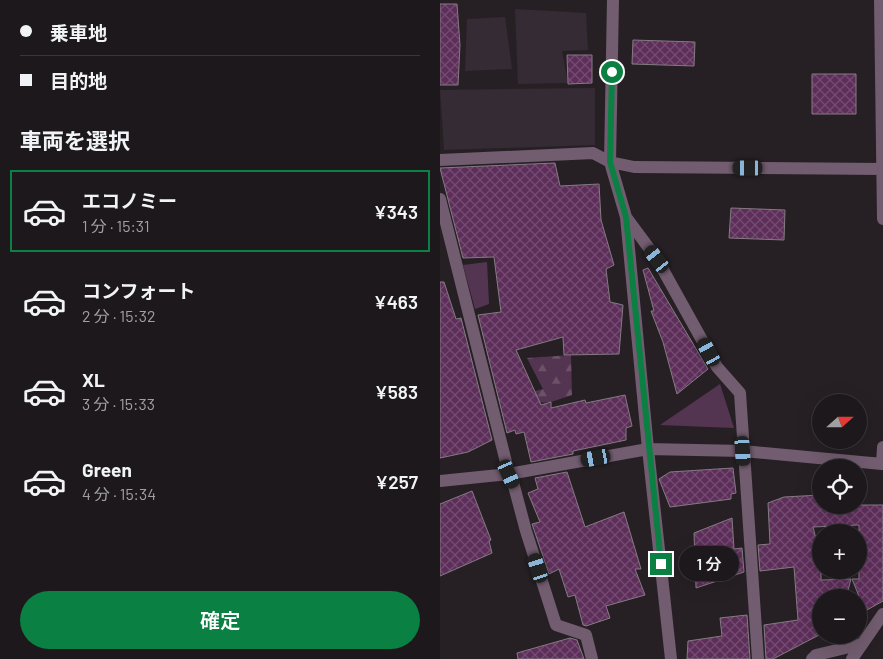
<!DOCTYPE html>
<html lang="ja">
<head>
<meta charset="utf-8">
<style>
  :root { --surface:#1c181c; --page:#252125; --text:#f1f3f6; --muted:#a0a0a3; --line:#3a373b; --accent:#0b8043 }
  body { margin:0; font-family:Barlow,"Noto Sans JP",sans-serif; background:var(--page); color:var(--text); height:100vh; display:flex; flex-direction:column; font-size:19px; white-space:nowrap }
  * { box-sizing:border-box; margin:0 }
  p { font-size:16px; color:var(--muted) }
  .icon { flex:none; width:28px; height:28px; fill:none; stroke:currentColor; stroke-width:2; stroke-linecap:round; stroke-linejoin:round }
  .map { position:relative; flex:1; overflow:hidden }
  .drawer { display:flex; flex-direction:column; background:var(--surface); width:440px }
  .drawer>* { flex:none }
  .top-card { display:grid; align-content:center; height:110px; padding:0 20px; background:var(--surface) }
  .needle { width:32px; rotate:69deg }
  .buttons { position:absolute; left:372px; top:394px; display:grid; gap:10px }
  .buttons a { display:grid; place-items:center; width:55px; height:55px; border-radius:50%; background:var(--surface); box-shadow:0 5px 20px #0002,0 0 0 1px var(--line); font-size:25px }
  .end { position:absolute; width:22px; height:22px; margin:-11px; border:6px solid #0b8043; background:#fff; box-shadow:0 0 0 2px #fff }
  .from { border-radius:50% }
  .bubble { position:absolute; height:35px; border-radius:18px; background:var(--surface); box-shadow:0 5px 20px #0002,0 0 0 1px var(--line); font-size:16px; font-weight:600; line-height:35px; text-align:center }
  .car { position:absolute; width:15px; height:30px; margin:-15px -8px; border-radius:6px; box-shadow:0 0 4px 1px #0007; background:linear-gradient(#222 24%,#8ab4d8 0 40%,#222 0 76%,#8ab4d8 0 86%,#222 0) }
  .top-card b { display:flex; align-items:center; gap:18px; height:48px; font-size:19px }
  .top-card b+b { border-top:1px solid var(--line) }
  .top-card i { width:12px; height:12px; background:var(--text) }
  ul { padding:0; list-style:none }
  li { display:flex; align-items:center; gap:15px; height:82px; margin:0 10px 8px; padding:0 10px; border:2px solid transparent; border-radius:0px }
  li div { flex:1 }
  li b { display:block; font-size:19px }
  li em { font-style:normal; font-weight:600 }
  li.on { border-color:var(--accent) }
  li>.icon { width:45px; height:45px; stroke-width:1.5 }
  h2 { padding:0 20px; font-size:22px; line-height:60px }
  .action { display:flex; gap:10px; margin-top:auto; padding:10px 20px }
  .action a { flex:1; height:58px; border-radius:30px; background:var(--accent); color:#fff; font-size:20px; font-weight:600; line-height:58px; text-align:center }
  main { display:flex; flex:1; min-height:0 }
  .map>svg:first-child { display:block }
  .built { fill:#352b34 }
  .green { fill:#543551 }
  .forest { fill:url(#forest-firs) }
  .building { fill:url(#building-cross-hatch); stroke:#837b82 }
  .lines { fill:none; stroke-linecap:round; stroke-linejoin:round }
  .minor { stroke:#725c6f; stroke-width:12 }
  .route { stroke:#0b8043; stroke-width:6 }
</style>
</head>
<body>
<main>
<section class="drawer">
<div class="top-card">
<b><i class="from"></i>乗車地</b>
<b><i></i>目的地</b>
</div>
<h2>車両を選択</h2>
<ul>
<li class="on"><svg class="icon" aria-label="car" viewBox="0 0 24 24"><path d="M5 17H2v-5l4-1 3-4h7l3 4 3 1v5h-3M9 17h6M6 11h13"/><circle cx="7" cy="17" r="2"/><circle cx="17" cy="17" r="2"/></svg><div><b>エコノミー</b><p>1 分 · 15:31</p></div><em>¥343</em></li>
<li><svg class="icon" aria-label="car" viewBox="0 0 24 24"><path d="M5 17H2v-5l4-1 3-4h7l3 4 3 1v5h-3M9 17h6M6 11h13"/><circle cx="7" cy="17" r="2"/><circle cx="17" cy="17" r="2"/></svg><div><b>コンフォート</b><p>2 分 · 15:32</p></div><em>¥463</em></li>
<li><svg class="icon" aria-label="car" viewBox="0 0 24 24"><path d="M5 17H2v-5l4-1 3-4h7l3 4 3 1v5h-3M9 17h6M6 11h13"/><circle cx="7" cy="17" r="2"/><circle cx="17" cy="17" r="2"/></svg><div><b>XL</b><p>3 分 · 15:33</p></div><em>¥583</em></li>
<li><svg class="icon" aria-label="car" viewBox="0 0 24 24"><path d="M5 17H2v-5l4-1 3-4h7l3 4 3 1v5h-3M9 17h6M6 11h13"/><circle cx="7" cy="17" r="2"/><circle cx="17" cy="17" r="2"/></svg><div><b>Green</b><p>4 分 · 15:34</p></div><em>¥257</em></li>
</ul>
<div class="action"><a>確定</a></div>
</section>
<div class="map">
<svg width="443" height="659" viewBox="0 0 443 659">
  <defs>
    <pattern id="forest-firs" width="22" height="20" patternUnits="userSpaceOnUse" patternTransform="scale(1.25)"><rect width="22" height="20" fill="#543551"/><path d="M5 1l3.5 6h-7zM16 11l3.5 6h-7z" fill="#6c5169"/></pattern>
    <pattern id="building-cross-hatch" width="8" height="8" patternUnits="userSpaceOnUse" patternTransform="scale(1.25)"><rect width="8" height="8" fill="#5d2e5a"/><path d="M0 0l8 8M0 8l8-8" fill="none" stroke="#744b71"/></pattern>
  </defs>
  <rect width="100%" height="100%" fill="#262025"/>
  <!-- built -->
  <path class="built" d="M75,9l71,4 2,37 -26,1 6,32 -50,1z
    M65,17l7,52 -47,2 2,-52z
    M155,88v57l-151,5 -4,-60z"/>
  <!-- green -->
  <path class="green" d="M47,262l2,42 -14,5 -12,-44z
    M280,384l14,44 -74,-3z"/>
  <!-- forest -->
  <path class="forest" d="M131,355l1,40 -21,7 -29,2 -1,-9 22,-6 -16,-31z"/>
  <!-- building -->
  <path class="building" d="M0,4h17l3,41 -2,40h-18z
    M193,40l62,2 -1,24 -62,-2z
    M127,55h25v28l-24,1z
    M372,74h44v40h-44z
    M115,163l5,23 39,-2 2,36 13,45 -8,4 4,33 13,3 -4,49 -55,1 -1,-18 -47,13 25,55 10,-3v6l34,-8 1,3 39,-8 7,31 -6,2v12l-53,11v3l-42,8 -7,-30 -8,2 -1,-4 -8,3 -29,-118 23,-3 -7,-55 -31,1 -23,-90z
    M291,208l54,2 -1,30 -55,-2z
    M208,268l60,101 -31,25 -14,-52 -12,-31h3l-11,-41z
    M0,282h4l12,37 5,-1 31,122 -24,12 -28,6z
    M293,468l3,25 -5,1v5l-61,8 -11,-28 11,-7z
    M127,472l18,55 39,-15 17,57h-6l10,26 -39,11 4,12 -24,8 -3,-1 -8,-30 -7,2 -9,-28 -10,5 -17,-50 8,-2 -12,-29 10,-4 -3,-11z
    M32,491l19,49 -2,1 3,12 -52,23v-72z
    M381,495v10h62v96l-18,10 -13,-32h7v-54l-46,2 8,32v21l30,-1 -5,19h-25v36l-48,25h-7l-2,-34 34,-5 -4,-53 -34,4 -2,-26 12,-1 -2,-41 16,-6z
    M292,518l2,31 8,-1 2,24 -48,16 -2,-55z
    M307,615l3,44h-63l1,-18 34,-5 -2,-18z
    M130,638l7,2 7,19h-66l-1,-6z"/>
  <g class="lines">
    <!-- minor -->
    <path class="minor" d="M173,0l-3,162 16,55 22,232 23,210
      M440,0l3,219
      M0,160l153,-7 17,9 24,5 249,2
      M0,199l69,275 5,12 12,45 30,94 30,10 6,24
      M186,217l31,42 60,108 23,26 18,266
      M0,481l69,-7 139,-25 95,2 139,13 1,-17
      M372,659l4,-4 46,-11
      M412,659l31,-45"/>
  </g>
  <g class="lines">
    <!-- route -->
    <path class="route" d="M172,72l-2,90 16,55 35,347"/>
  </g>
</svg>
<div class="buttons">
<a><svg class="needle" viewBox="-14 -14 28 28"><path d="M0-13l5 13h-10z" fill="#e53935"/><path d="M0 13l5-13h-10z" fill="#a0a0a3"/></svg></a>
<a><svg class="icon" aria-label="locate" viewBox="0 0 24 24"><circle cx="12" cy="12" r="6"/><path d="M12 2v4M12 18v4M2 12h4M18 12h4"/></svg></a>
<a>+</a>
<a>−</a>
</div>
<i class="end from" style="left:172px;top:72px"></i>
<i class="end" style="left:221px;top:564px"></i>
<div class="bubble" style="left:239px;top:546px;width:60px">1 分</div>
<i class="car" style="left:308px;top:168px;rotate:270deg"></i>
<i class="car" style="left:217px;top:259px;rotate:323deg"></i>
<i class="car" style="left:269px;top:352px;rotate:331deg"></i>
<i class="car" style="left:303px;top:451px;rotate:176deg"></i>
<i class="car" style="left:156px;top:458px;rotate:260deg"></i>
<i class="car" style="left:69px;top:474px;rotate:156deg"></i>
<i class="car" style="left:98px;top:568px;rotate:342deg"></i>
</div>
</main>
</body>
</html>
